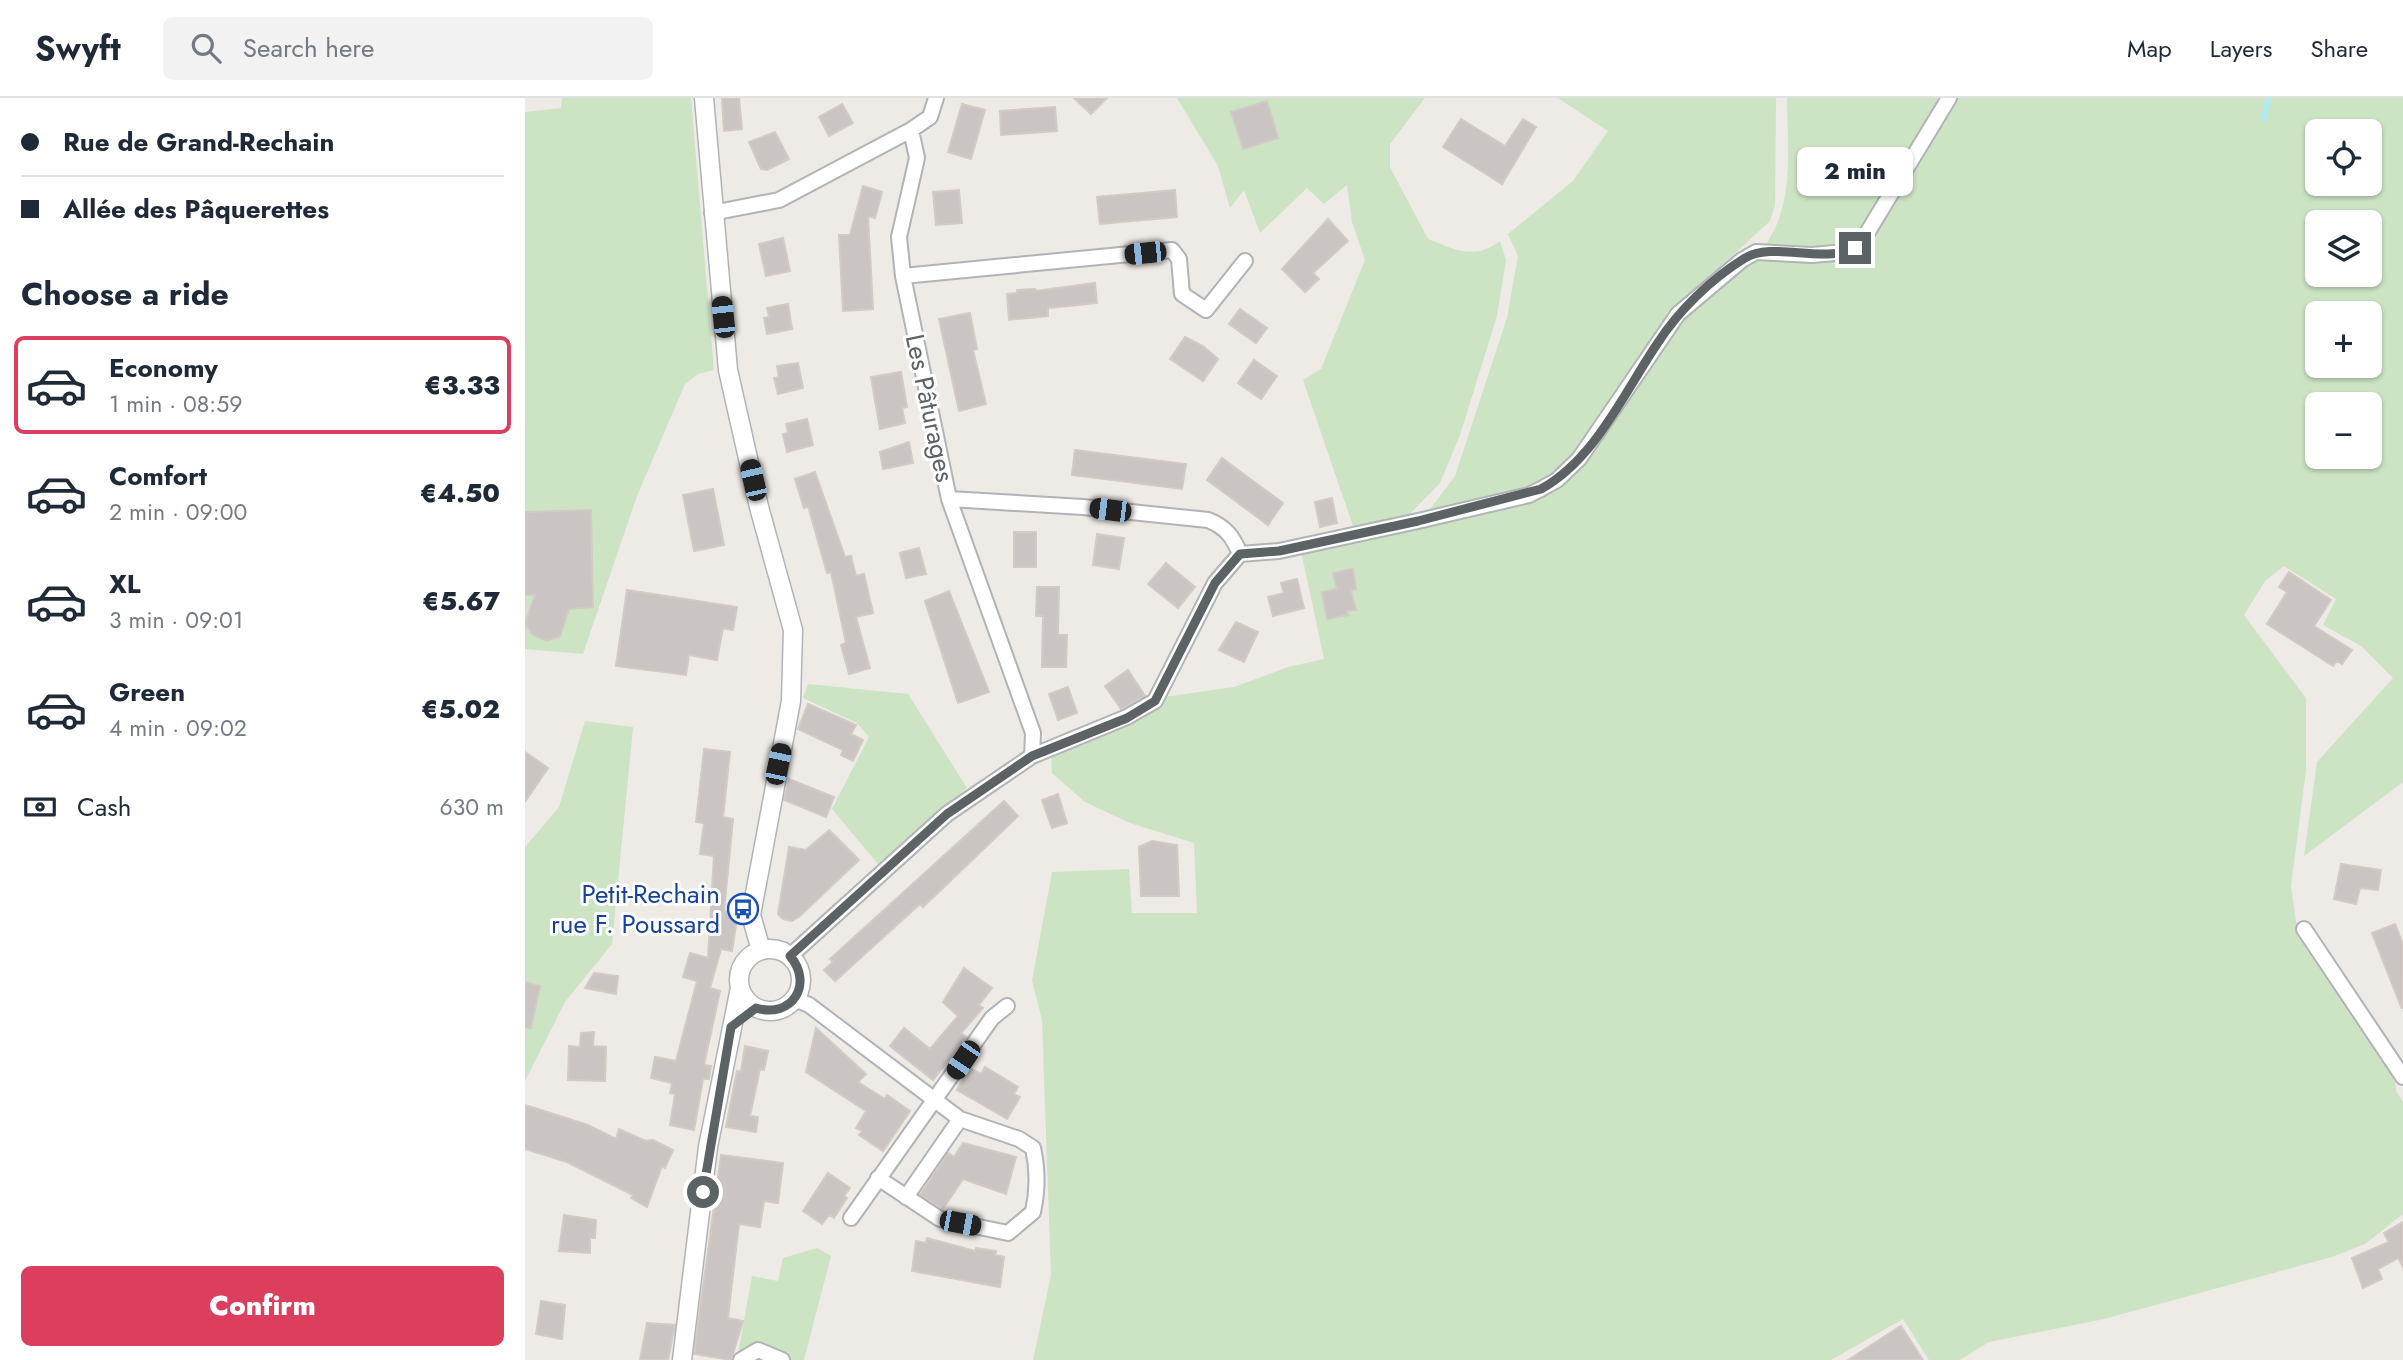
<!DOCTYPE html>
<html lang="en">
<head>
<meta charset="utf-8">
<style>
  :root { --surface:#fff; --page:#f2f2f3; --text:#1f2937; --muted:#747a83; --line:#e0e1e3; --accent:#dc3e5d }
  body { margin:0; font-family:Jost,sans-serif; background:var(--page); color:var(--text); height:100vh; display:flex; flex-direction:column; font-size:26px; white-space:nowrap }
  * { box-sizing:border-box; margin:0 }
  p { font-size:23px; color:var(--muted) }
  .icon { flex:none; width:38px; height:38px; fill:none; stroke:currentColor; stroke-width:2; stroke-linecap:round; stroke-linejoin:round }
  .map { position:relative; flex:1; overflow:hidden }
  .drawer { display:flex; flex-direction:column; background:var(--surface); width:525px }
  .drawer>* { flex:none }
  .banner { display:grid; align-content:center; height:154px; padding:0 21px; background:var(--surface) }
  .tools { position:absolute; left:1780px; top:21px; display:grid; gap:14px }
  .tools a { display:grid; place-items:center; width:77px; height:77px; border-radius:10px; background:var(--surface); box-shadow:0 2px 5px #0004; font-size:35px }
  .end { position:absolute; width:32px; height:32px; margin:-16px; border:9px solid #5d6264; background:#fff; box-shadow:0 0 0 4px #fff }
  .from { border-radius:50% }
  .bubble { position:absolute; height:49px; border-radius:10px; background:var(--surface); box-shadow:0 2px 5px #0004; font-size:23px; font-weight:800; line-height:49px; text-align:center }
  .car { position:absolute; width:21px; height:42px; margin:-21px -10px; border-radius:9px; box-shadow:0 0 5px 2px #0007; background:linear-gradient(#222 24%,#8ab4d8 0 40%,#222 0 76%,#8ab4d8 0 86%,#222 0) }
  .banner b { display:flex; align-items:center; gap:24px; height:66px; font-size:26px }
  .banner b+b { border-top:2px solid var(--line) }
  .banner i { width:18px; height:18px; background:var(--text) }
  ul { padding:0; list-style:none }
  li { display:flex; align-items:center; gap:21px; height:98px; margin:0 14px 10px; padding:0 7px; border:4px solid transparent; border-radius:10px }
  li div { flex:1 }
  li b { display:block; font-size:26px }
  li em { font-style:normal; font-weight:800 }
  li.selected { border-color:var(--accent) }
  li>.icon { width:63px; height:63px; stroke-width:1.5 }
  h2 { padding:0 21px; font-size:32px; line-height:84px }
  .pay { display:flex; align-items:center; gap:18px; height:77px; padding:0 21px; font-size:26px }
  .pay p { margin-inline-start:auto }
  .action { display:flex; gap:14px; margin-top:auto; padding:14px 21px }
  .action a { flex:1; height:80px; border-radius:10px; background:var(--accent); color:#fff; font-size:28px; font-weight:800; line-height:80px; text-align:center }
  header { display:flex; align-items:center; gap:42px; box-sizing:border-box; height:98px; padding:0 35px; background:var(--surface); border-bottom:2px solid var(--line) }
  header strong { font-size:33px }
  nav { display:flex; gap:38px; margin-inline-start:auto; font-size:24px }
  .search { width:490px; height:63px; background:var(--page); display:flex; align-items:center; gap:18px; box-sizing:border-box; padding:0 24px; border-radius:10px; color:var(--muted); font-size:26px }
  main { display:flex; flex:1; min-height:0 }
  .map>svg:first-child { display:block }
  .green { fill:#cce4c4; fill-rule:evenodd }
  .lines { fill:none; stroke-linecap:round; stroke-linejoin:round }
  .stream { stroke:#abecf8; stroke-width:5 }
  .building { fill:#cac5c2; stroke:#d2cac4; stroke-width:2 }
  .minor-casing { stroke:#b0b4b6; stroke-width:18 }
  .tertiary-casing { stroke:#b0b4b6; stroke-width:21 }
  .minor { stroke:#fff; stroke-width:14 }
  .tertiary { stroke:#fff; stroke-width:18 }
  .route { stroke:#5d6264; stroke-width:9 }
  .labels { text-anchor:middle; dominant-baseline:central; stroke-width:6; stroke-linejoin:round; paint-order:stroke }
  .street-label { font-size:26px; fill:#5d6264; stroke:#fff }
  .transit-label { font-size:26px; fill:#164399; stroke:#fff; text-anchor:end }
</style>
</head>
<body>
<header>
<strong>Swyft</strong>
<div class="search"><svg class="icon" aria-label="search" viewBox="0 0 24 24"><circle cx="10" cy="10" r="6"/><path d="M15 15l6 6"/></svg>Search here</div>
<nav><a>Map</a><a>Layers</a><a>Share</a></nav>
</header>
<main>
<section class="drawer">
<div class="banner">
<b><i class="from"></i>Rue de Grand-Rechain</b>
<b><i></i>Allée des Pâquerettes</b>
</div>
<h2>Choose a ride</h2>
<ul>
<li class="selected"><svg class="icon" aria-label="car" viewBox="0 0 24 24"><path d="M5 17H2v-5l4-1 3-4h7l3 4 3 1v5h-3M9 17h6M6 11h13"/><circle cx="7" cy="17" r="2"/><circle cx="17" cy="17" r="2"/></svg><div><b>Economy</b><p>1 min · 08:59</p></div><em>€3.33</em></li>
<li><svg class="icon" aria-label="car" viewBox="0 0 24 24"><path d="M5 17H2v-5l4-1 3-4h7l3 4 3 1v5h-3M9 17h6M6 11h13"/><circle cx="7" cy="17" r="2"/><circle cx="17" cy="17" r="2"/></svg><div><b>Comfort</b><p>2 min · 09:00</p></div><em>€4.50</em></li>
<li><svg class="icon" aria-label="car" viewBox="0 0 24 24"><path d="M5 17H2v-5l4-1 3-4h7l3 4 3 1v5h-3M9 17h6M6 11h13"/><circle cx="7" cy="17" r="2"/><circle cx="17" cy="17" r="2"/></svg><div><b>XL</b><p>3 min · 09:01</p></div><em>€5.67</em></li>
<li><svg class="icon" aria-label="car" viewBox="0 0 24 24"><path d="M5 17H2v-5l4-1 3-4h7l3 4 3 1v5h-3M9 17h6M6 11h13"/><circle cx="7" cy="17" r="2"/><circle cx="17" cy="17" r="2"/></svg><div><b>Green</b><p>4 min · 09:02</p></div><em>€5.02</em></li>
</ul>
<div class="pay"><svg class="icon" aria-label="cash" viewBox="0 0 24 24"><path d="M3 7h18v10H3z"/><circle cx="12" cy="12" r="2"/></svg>Cash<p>630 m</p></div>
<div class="action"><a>Confirm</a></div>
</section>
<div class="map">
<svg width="1878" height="1262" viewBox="0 0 1878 1262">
  <rect width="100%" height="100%" fill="#eeeae5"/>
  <!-- green -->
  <path class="green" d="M37,0h129l23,272 -16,4 -13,10 -48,112 -54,158 -58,-5v-537l36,-4z
    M652,0h248l-35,46v23l38,72c26,10 46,22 72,2l6,19 -9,56 -37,119 -20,48 -36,37 -50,9 -51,-149 18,-11 44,-109 -13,-38 -5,-37 -23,19 -17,-16 -47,45 -16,-43 -14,18 -12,-42z
    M1033,0h218l-1,107 -5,16 -98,90 -98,146 -40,32 -109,27 30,-40 52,-158 11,-62 -10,-22 65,-53 35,-50z
    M1262,0h155l-84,140c-24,22 -64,11 -94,9 32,-44 23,-97 23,-149z
    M1431,0h447v684l-99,74 13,-94 76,-84 -32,-32 -38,-21 13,-26 -52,-33 -19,15 -21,34 62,83v72l-15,116 6,42 98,145 1,18 7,11v112l-38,30 -33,13 -228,62 -115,23 -29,18h-31l-26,-41 -72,41h-798l18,-85 -9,-255 -10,-39 20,-109 77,-3 3,44h65l-3,-70 -64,-20 -45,-21 -33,-29 -1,-19 107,-46 6,-11 70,-10 54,-20 36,-8 -23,-108 192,-39 62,-20 33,-33 91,-140 77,-61 95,-3zM1792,33h52v53h-52zM1792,124h52v53h-52zM1792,215h52v53h-52zM1792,306h52v53h-52z
    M283,586l100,10 59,94 -89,76 -46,-55 37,-72 -12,-14 -54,-25z
    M60,623l48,6 -21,217 -47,58 -40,79v-234l34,-40z
    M292,1150l14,8 -27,104h-13c-14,-19 -34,-16 -53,-6l14,-78 26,5 5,-23z"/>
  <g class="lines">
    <!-- stream -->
    <path class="stream" d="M1739,21l4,-21"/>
  </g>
  <!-- building -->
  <path class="building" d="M197,0h17l3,31 -18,2z
    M549,0h33l-16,16z
    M742,3l11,37 -35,11 -12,-37z
    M317,6l11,19 -24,13 -10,-19z
    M437,6l23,6 -14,49 -23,-7z
    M530,9l2,24 -56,4 -1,-24z
    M936,21l44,27 18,-27 13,8 -34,57 -59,-37z
    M250,34l14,27 -22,11 -6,-1 -12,-27z
    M338,88l19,6 -7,26 -7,-2 5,93 -30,2 -4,-76h11z
    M434,92l3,33 -26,2 -3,-33z
    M650,92l2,27 -77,7 -3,-27z
    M803,121l20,22 -35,32 6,6 -14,13 -23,-23z
    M258,140l7,33 -24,5 -7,-32z
    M570,185l2,20 -49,5v8l-39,4 -2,-26 10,-1v-3l18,-1 1,2z
    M263,206l4,25 -25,5 -3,-16 5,-1 -2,-9z
    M715,211l27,19 -11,15 -27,-19z
    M445,215l7,36 -4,1 13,54 -27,7 -20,-92z
    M660,239l18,9 15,13 -15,22 -33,-22z
    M729,262l23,16 -16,23 -23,-16z
    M273,265l5,25 -25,6 -4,-16 5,-1 -2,-11z
    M376,274l6,35 -5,1 3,15 -25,6 -9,-52z
    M282,321l6,26 -26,7 -4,-18 5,-1 -2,-9z
    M384,344l4,21 -30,6 -3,-17z
    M550,352l111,14 -4,25 -110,-14z
    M697,360l61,45 -15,22 -61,-45z
    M290,374l30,85 6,-1 5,20 8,-2 9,39 -17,4 14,51 -21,6 -8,-29 5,-2 -15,-71 -4,1 -19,-67 -4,2 -9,-29z
    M188,391l11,56 -30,6 -11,-56z
    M807,400l5,25 -17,4 -5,-25z
    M66,412l2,97 -24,2 -9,27 -13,5 -14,-6 -8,-11 10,-29h-10v-83z
    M489,434h22v35h-22z
    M572,436l27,4 -5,31 -26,-4z
    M394,450l7,26 -20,4 -6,-25z
    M641,465l29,24 -17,21 -30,-24z
    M828,471l3,20 -5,1 5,20 -9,1 1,4 -21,4 -5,-27 15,-3 -4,-16z
    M1764,474l42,28 -17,26 38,24 -10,14 -5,-3 -4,5 -66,-42 20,-32 -8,-5z
    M772,481l7,29 -31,8 -5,-19 16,-4 -3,-10z
    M512,489h22l-1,48h9l-1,32h-24l1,-51h-7z
    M102,492l110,17 -4,23 -10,-2 -6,32 -28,-5 -3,20 -70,-9z
    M424,493l40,101 -31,11 -33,-102z
    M711,524l22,10 -14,30 -25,-12z
    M603,572l17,26 -24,13 -16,-23z
    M543,589l9,26 -19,7 -9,-26z
    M283,606l48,21 -5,9 12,6 -10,21 -12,-6 2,-5 -45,-21z
    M179,651l26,3 -7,65 10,2 -9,92 14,1 -6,39 -11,-2 -11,39 10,3 -16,74 7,1 -2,13h-6l-9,51 -24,-5 5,-31 -5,-1 2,-10 -21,-5 4,-21 21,4 21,-80 -14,-4 7,-24 18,5 6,-102 -14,-2 4,-31 -8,-1z
    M0,654l23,16 -23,34z
    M264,681l45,18 -8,20 -42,-17z
    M533,696l9,29 -15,5 -10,-28z
    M479,703l14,15 -95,91 -3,-3 -85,77 -11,-11 9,-8 -3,-3z
    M304,732l30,30 -59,56 -8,5 -9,-2 -5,-5 11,-67 17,3z
    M627,743l25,4 2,51h-38l-2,-49z
    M1816,766l40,6 -3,20 -18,-2 -4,16 -22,-5z
    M1870,826l8,20 -1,65 -30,-76z
    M439,870l28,20 -13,17 4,3 -22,25 5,4 -33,43 -43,-34 14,-18 26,21 28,-33 -15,-14z
    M69,875l24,3 -2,18 -31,-6z
    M0,884l15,4 -9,42 -6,-1z
    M291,930l50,46 -8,8 27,17 2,-4 23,16 -27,40 -24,-16 3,-4 -6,-3 10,-17 -60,-39z
    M69,934l-1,14 13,1 -1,34 -37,-1 1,-34 11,1 1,-14z
    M220,948l23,5 -4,19 -4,-1 -10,47 8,1 -2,15 -30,-5 11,-56 4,1z
    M460,969l33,20 -4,7 6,3 -13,22 -50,-29 13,-22 11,6z
    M0,1007l63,20 28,14 3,-10 27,12 7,-1 20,10 -8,18 -3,-2 -15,41 -16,-9 2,-3 -66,-33 -42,-13z
    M438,1045l53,14 -10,37 -43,-15 -20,30 -23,-14 28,-42 6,4z
    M196,1057l62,8 -5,40 -14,-2 -4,26 -21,-3 -11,94 15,3 -12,39 -37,-6z
    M303,1075l22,15 -6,8 3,2 -13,20 -5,-3 -7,9 -19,-13z
    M39,1117l32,5 -1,18h-5v15l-31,-2z
    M1878,1124v45l-5,-9 -20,11 4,10 -19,9 -11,-30 37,-16 -5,-9z
    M402,1140l48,13 1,-3 20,3 -1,4 9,2 -4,30 -88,-16 4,-30 10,2z
    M16,1203l24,4 -3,34 -26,-5z
    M122,1225l28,2 -7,35h-28z
    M1376,1228l22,34h-75z"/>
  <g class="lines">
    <!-- minor casing -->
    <g class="minor-casing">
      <path id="minor" d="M386,32l6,28 -18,79 4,39 46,223 84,234 -1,23
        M187,115l67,-13 132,-70 19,-13 6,-19
        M378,178l269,-26 7,9 3,35 24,16 39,-49
        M424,401l134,8 125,13c18,7 25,17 32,34
        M1779,831l99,148
        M265,858l157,-142 85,-58 95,-39 28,-16 60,-118 25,-29 39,-3 139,-30 111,-26 12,-6 16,-9 22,-21 99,-145 64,-54 14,-8 56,3 34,-3 15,-9 88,-145
        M270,901l14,6 151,114 59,20 14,9c5,22 5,41 0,64l-25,21 -68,-14 -62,-41
        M381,1099l54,-78
        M326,1120l141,-200 15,-12
        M216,1262l17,-10 24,10"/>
    </g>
    <!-- tertiary casing -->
    <g class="tertiary-casing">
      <path id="tertiary" d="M179,0l24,272 31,137 34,123 -2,71 -40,214 10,35
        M214 882a31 31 0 1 1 62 0a31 31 0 1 1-62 0Z
        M157,1262l26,-213 32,-159"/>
    </g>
    <!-- minor -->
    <use href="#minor" class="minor"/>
    <!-- tertiary -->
    <use href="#tertiary" class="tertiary"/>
  </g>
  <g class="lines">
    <!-- route -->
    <path class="route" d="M178,1094l28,-165 25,-19c36,11 58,-24 34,-52l157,-142 85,-58 95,-38 28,-17 60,-118 25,-29 39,-3 139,-30 123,-32c54,-30 83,-96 116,-145 22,-34 54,-65 88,-86 28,-17 77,6 110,-10"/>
  </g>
  <!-- icons -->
  <defs>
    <g id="bus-ring" transform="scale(1.575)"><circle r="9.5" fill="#fff" stroke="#1a4fb4" stroke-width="1.5"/><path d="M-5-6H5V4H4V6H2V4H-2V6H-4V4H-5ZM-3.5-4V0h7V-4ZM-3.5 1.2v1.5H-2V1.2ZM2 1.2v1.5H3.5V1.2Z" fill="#1a4fb4"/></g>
  </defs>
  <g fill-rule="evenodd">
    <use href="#bus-ring" x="218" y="811"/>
  </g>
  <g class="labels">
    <!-- street labels -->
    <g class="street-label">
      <text transform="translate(405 310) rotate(78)">Les Pâturages</text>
    </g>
    <!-- transit labels -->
    <g class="transit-label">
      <text x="195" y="796">Petit-Rechain<tspan x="195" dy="30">rue F. Poussard</tspan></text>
    </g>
  </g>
</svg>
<div class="tools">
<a><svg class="icon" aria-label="locate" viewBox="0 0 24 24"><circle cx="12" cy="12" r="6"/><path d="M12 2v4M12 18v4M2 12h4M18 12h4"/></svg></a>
<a><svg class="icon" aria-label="layers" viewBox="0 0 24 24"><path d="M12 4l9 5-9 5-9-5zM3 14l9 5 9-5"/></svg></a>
<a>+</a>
<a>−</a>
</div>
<i class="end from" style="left:178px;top:1094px"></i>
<i class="end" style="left:1330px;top:150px"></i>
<div class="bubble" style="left:1272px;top:49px;width:116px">2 min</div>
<i class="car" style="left:620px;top:155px;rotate:264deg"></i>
<i class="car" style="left:198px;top:219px;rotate:354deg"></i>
<i class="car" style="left:228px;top:382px;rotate:347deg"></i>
<i class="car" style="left:585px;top:412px;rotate:277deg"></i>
<i class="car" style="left:253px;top:666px;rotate:12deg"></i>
<i class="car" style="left:438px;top:962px;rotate:214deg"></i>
<i class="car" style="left:435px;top:1125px;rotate:101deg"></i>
</div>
</main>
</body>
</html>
